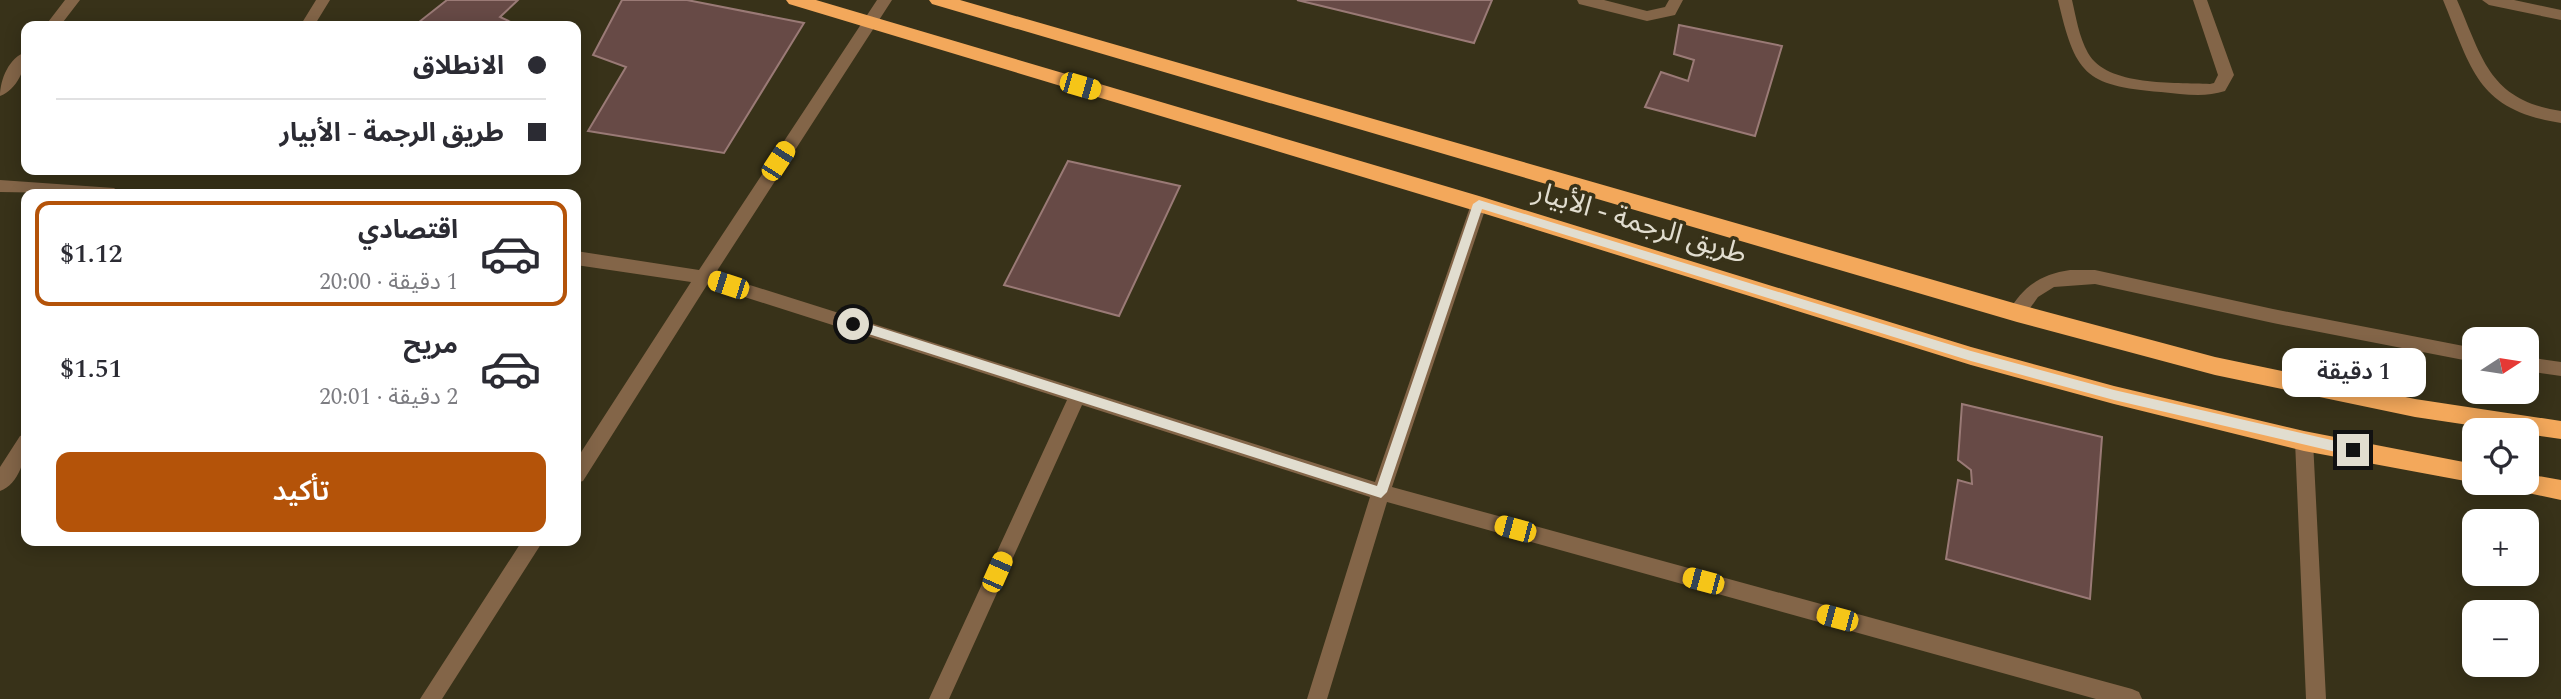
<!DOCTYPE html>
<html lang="ar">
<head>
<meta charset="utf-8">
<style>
  :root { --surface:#fff; --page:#f7f7f7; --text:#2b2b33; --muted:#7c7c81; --line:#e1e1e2; --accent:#b45309 }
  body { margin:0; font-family:Spectral,"Noto Sans Arabic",serif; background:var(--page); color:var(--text); direction:rtl; height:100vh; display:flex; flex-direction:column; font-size:26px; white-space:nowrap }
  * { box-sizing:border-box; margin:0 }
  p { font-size:23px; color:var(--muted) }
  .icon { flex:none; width:38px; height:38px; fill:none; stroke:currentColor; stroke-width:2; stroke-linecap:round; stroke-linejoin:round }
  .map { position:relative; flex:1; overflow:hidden; direction:ltr }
  .details { position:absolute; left:21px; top:189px; width:560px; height:357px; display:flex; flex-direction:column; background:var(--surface); border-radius:14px; box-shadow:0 4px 18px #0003; direction:rtl }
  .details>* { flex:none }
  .guide { position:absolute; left:21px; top:21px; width:560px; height:154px; border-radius:14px; box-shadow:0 4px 18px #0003; direction:rtl; display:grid; align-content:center; height:154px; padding:0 35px; background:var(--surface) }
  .needle { width:46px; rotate:78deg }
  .fabs { position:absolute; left:2462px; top:327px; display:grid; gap:14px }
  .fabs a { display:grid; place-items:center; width:77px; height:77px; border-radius:14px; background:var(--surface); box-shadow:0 4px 18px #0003; font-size:35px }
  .end { position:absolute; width:32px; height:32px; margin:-16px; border:9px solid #e1ddcf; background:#111; box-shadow:0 0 0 4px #111 }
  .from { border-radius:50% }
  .bubble { position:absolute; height:49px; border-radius:14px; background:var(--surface); box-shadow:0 4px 18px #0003; font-size:23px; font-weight:600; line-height:49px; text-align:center; direction:rtl }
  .car { position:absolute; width:21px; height:42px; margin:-21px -10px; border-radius:9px; box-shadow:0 0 5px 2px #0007; background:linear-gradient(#f5c518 24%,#345 0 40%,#f5c518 0 76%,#345 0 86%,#f5c518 0) }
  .guide b { display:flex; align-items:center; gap:24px; height:66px; font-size:26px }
  .guide b+b { border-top:2px solid var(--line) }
  .guide i { width:18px; height:18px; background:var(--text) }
  ul { padding:12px 0 0; list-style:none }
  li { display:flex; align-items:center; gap:21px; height:105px; margin:0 14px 10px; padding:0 21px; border:4px solid transparent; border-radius:14px }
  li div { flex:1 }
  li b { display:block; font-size:26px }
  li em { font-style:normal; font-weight:600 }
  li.current { border-color:var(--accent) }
  li>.icon { width:63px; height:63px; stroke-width:1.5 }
  .cta { display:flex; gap:14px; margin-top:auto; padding:14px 35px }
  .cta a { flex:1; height:80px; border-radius:14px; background:var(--accent); color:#fff; font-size:28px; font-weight:600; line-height:80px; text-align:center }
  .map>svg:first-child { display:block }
  .building { fill:#674a46; stroke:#9a7a76; stroke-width:2 }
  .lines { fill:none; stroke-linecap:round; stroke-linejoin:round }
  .minor { fill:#836548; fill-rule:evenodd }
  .highway { fill:#f3a85b; fill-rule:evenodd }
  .route { fill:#e1ddcf }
  .labels { text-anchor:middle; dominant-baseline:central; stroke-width:7; stroke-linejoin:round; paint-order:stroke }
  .street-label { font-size:28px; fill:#e1ddcf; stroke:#383219 }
</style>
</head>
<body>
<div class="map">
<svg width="2561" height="699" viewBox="0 0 2561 699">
  <rect width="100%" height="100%" fill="#383219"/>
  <!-- building -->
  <path class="building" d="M447,0h71l-18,17 17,8 -85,1 -13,-4z
    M622,0h65l117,23 -80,130 -136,-22 38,-64 -33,-12z
    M1297,0h195l-18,43z
    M1679,25l103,21 -27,90 -110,-29 16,-35 27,9 6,-21 -20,-6z
    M1068,161l112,25 -61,130 -115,-31z
    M1962,404l140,33 -12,162 -144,-40 12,-79 14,4 -1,-14 -13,-10z"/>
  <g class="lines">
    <!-- minor -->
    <path class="minor" d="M65,0h15l-20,26h-15z
      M316,0h14l-16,26h-14z
      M877,0h15l-177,274 660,208 96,-278 8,-6 8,6 -95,283 740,202 7,3 3,7h-46l-709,-197 -60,197h-20l63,-202 -288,-92 -133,294h-20l138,-299 -360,-115 -124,196 -7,2v-23l115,-178 -115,-17v-14l123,19z
      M1577,0h27l43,11 18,-4 4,-7h14l-8,15 -28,6 -68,-17z
      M2058,0h14c4,17 7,37 16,53 19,34 87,29 122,31l4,-1 4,-8 -25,-75h14l27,75 -9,16c-21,7 -42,3 -64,1 -77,-6 -86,-19 -103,-92z
      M2443,0h14c26,59 32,100 104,111v12c-84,-13 -89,-53 -118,-123z
      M2482,0h32l47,10v10l-72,-15z
      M26,52c0,16 -9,38 -26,44 0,-16 9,-39 26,-44z
      M0,180l114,8 8,6 -122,-2z
      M2070,270h25l178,39 201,39v14l-201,-39 -178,-39 -41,3 -16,10 -15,21h-12l-3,-5c14,-26 33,-39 62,-43z
      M2527,357l34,5v14l-34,-5z
      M2304,433l6,2 3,6 13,258h-20l-11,-258 3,-6z
      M26,434c1,19 -5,50 -26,57v-24l20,-31z
      M522,541h21l-101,158h-22z"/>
    <!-- highway -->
    <path class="highway" d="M786,0h30l663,196 492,151 143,39 190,45 170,33 2,19 -172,-32 -190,-47 -143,-39 -492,-153 -690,-208z
      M929,0h31l1057,304 198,53 200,42 146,22v18l-34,-5v-4h-25l-87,-13 -200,-42 -198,-53 -1085,-318z
      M2527,474l34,6v20l-47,-10 -3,-7h16z"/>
  </g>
  <!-- route -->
  <path class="route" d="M1479,200l492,151 143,39 239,55 6,5 -6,6 -239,-56 -143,-39 -489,-152 -95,283 -6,6 -528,-169 -5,-5 5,-5 524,167 96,-282z"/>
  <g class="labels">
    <!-- street labels -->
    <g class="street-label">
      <text transform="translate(1640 223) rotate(17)">طريق الرجمة - الأبيار</text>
    </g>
  </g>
</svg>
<div class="fabs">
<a><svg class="needle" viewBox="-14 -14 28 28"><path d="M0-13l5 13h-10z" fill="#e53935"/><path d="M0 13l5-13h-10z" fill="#7c7c81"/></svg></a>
<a><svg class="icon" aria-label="locate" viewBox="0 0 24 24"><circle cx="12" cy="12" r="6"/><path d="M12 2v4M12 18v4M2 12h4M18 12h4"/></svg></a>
<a>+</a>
<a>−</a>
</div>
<i class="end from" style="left:853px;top:324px"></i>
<i class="end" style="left:2353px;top:450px"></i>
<div class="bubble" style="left:2282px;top:348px;width:144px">1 دقيقة</div>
<i class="car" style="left:1080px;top:86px;rotate:106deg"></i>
<i class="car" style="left:778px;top:161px;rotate:33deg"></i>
<i class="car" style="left:728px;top:285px;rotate:288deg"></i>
<i class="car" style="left:1515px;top:529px;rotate:285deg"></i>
<i class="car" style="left:997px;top:572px;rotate:24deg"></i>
<i class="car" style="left:1703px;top:581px;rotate:285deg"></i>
<i class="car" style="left:1837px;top:618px;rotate:285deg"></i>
<div class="guide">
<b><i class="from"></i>الانطلاق</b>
<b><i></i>طريق الرجمة - الأبيار</b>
</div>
<section class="details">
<ul>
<li class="current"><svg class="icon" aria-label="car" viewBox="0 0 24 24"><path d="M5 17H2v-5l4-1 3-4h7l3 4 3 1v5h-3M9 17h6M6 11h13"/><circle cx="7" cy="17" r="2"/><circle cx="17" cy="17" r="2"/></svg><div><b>اقتصادي</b><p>1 دقيقة · 20:00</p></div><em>$1.12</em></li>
<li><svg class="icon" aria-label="car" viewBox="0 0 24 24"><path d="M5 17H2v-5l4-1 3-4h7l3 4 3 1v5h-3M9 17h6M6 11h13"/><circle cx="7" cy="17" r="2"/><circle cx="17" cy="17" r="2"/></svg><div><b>مريح</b><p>2 دقيقة · 20:01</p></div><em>$1.51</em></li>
</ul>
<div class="cta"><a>تأكيد</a></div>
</section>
</div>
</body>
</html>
